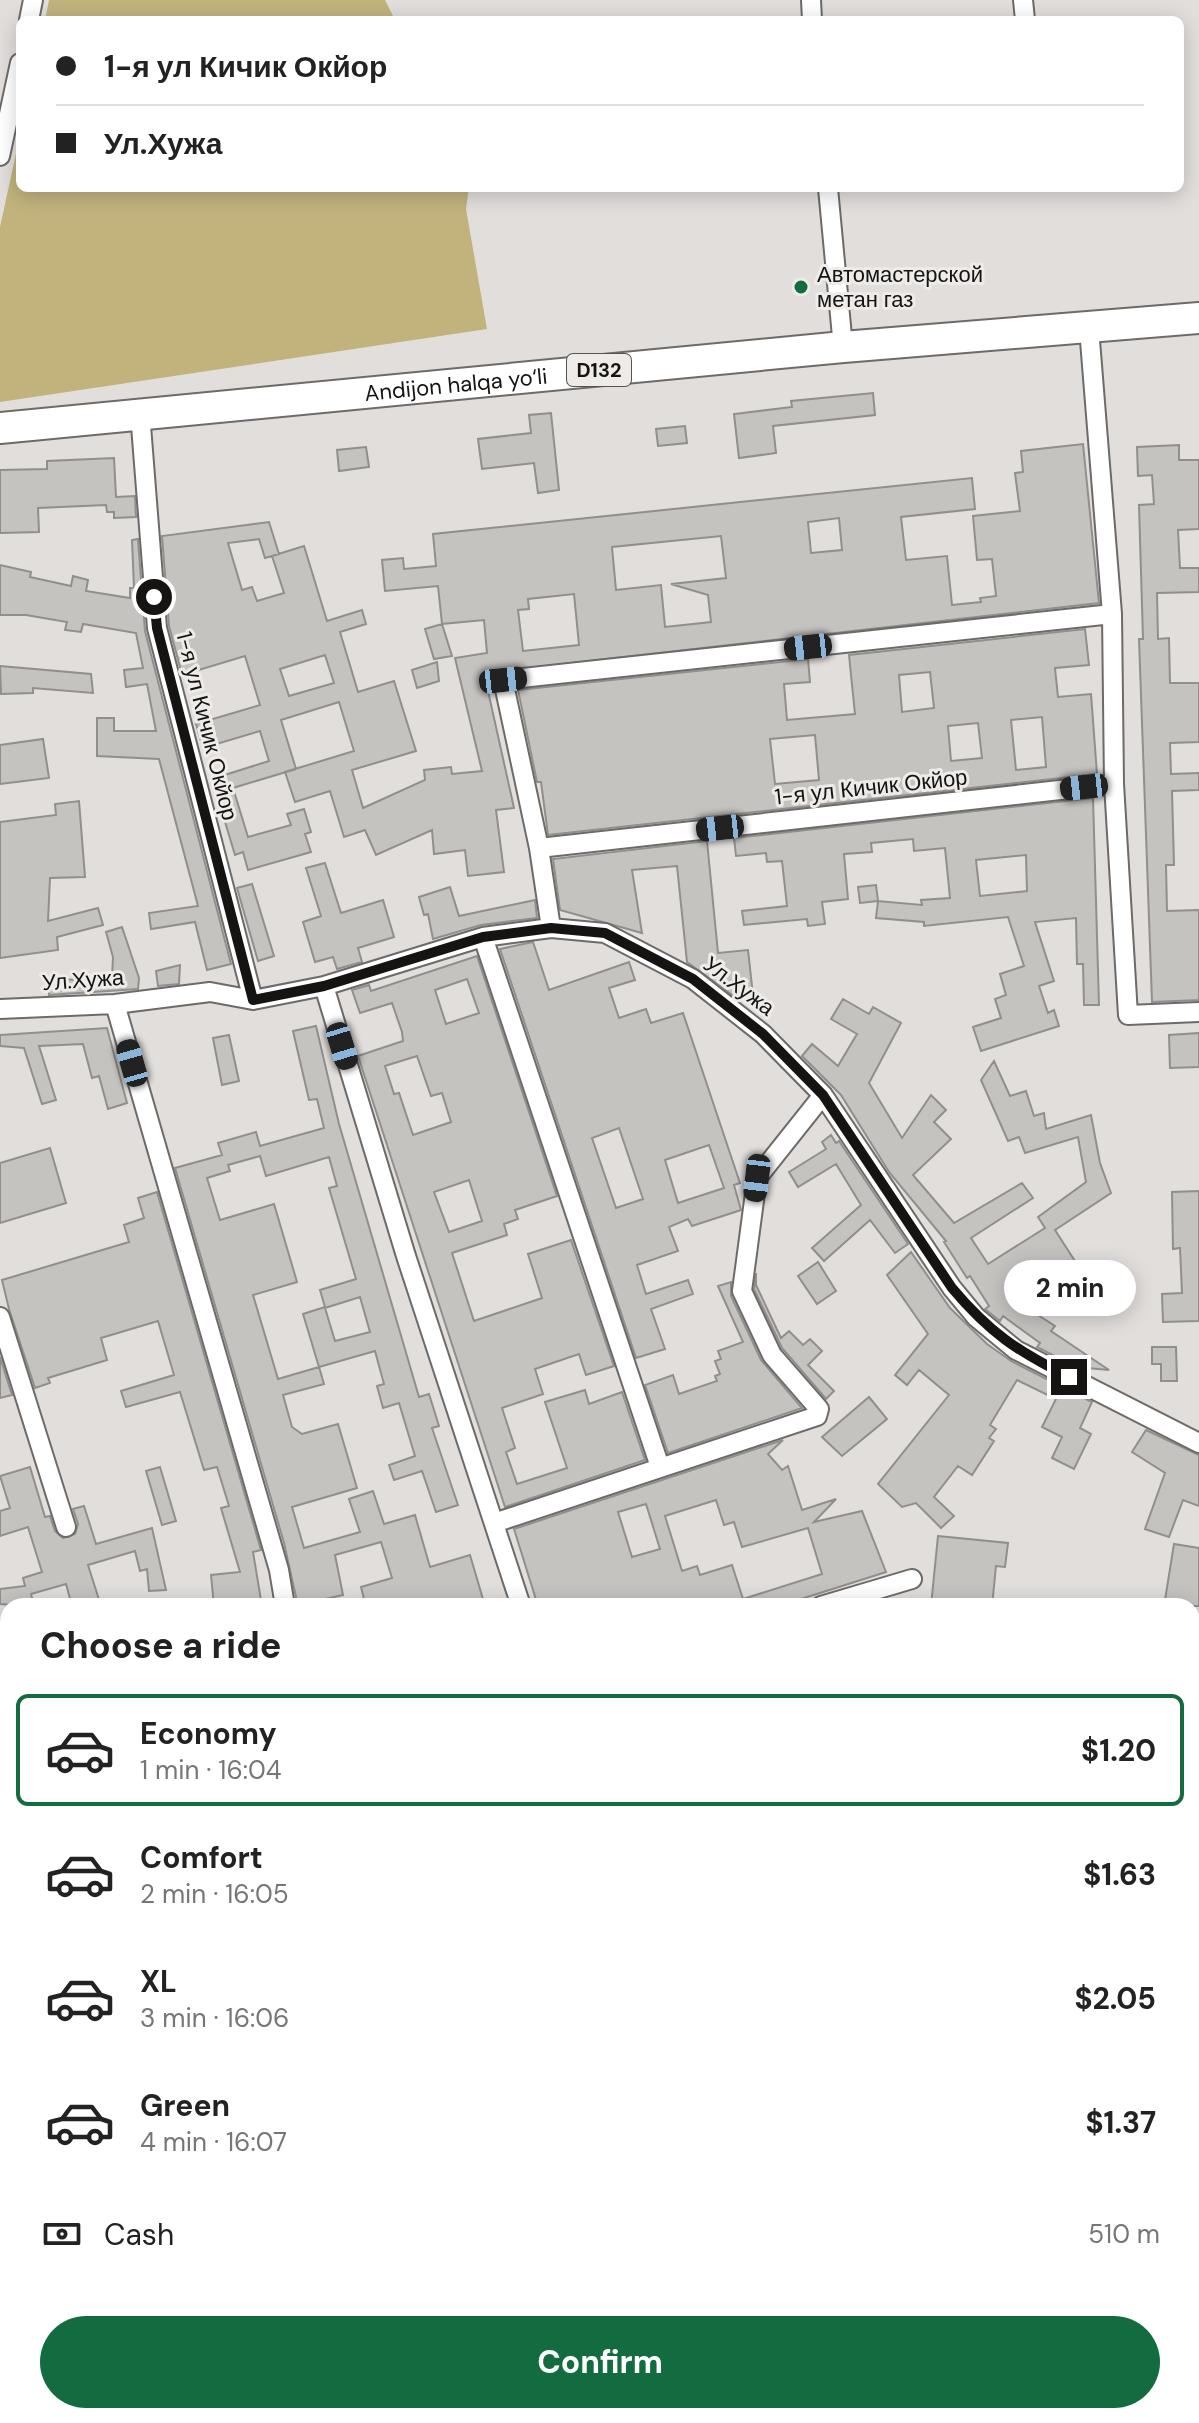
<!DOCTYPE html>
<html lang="en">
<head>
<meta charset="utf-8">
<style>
  :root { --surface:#fff; --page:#f6f6f6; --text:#222; --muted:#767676; --line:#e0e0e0; --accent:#126c3f }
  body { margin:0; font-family:"DM Sans",sans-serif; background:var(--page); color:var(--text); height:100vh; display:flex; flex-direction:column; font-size:30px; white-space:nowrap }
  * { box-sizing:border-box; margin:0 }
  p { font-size:26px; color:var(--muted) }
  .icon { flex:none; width:44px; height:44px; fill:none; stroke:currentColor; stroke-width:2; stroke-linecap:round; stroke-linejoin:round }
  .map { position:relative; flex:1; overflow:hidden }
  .drawer { position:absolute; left:0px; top:1598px; width:1200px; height:826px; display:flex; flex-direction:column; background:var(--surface); border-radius:24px 24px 0 0; box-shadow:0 4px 20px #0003 }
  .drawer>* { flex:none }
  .banner { position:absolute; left:16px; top:16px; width:1168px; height:176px; border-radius:12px; box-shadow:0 4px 20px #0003; display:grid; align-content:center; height:176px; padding:0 40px; background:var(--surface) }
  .end { position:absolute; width:36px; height:36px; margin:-18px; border:10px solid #151413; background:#fff; box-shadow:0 0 0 4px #fff }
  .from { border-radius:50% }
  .bubble { position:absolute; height:56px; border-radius:28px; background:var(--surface); box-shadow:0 4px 20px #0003; font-size:26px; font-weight:700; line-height:56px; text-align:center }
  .car { position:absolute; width:24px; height:48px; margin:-24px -12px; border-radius:10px; box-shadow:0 0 6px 2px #0007; background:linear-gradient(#222 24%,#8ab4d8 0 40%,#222 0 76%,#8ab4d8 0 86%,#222 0) }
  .banner b { display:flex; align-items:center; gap:28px; height:76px; font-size:30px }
  .banner b+b { border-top:2px solid var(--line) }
  .banner i { width:20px; height:20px; background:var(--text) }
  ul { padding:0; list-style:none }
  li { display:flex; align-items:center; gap:24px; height:112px; margin:0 16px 12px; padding:0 24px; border:4px solid transparent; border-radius:12px }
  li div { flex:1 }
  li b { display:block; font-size:30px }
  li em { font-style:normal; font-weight:700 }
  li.selected { border-color:var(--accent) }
  li>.icon { width:72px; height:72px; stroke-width:1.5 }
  h2 { padding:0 40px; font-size:36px; line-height:96px }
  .pay { display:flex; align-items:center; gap:20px; height:88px; padding:0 40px; font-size:30px }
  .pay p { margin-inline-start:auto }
  .button { display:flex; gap:16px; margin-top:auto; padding:16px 40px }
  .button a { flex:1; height:92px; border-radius:48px; background:var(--accent); color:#fff; font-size:32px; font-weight:700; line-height:92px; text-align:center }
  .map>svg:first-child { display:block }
  .green { fill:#c2b37d }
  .building { fill:#c5c3c0; stroke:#918f8d; stroke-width:2; fill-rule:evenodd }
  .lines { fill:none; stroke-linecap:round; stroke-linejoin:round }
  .minor-casing { stroke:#6d6a68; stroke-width:22 }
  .trunk-casing { stroke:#6d6a68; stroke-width:34 }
  .minor { stroke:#fff; stroke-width:18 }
  .trunk { stroke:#fff; stroke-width:30 }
  .route { stroke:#151413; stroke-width:10 }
  .poi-dot { fill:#126c3f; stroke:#eeebe9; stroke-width:3 }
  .labels { text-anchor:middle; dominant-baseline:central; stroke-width:6; stroke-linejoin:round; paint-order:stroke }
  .shield { fill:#eeebe9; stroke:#565453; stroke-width:2 }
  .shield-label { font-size:20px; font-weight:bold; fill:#151413 }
  .poi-label { font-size:22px; fill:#151413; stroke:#eeebe9; text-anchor:start }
  .street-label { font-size:22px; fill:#151413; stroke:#eeebe9 }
</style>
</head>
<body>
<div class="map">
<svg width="1199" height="2423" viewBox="0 0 1199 2423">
  <rect width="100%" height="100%" fill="#e1dedc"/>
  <!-- green -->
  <path class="green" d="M49,0h336l10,20h-350z
    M20,135v53h449l-3,21 21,120 -487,73v-175z"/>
  <!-- building -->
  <path class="building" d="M873,393l2,22 -102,11 3,27 -37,5 -5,-44 58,-7 -1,-6z
    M551,413l8,77 -21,3 -4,-30 -52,6 -4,-30 53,-6 -2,-18z
    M685,426l2,17 -29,3 -2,-17z
    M1083,444l16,159 -615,70 30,135 -18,2 8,62 -36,4 -3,-26 -31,4 -2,-24 -56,25 -11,-25 -21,7 -14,-46 -35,11 -10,-30 69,-21 -15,-49 -58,18 15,49 -63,19 15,49 43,-12 -4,-11 17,-5 7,23 -6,2 6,18 -63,18 -5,-18 -8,3 -23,-76 57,-18 -9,-30 -57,17 -7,-24 64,-19 -15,-49 -63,19 -13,-49 -7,-90 107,-14 10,32 -14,4 -6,-19 -31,4 14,47 10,-3 5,14 27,-8 -12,-37 32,-10 23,75 35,-11 4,14 -26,8 18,60 36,-11 22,70 -64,19 11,38 62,-28 -1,-10 27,-3 1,7 30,-3 -27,-113 32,-5 -3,-33 -42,4 10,32 -18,3 -9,-30 17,-5 -4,-38 -53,5 -3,-31 21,-2 1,11 32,-3 -3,-32 539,-56 3,31 -74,8 5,43 41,-4 5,49 29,-3 -1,-4 16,-2 -4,-37 -15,1 -4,-44 47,-5 -5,-38 8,-1 -2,-21zM839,518l3,32 -31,3 -3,-31zM721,536l5,42 -55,6 37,11 3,27 -46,5 -4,-42 -45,5 -4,-43zM574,594l5,51 -56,6 -5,-41 11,-1 -1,-10zM325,655l9,28 -45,13 -9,-27z
    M1179,445v15h20v69l-21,1 2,38h19v24l-42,1 1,46 11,-1 1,45h29v59l-29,1 1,31 28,-1v17l-27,1 2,74h-8l1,46 32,-1v90l-47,2 -13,-363h4l-4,-134 15,-1 -2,-29 -14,1 -1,-29z
    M366,447l3,20 -30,4 -2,-21z
    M114,458l2,39 19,-1 1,21 -22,1v-6h-7l-1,-7 -68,3 1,24 -39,1v-63l47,-1v-8z
    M138,539l7,92 86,333 -24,6 -12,-48 -44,7 -2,-16 49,-7 -39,-147 -62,-3v-38h17v13h42l-9,-47 -21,3 -2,-17 19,-2 -7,-35 -53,-9 -2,8 -16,-2 2,-8 -41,-7h-26v-50l31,7 -1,5 41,9 2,-10 15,4 -2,11 44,7v-10h4l-2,-48z
    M1085,629l4,36 -34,3 3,29 33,-3 6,80 -549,61 -7,-53h-4l-19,-92 290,-31 2,23 -26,2 3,36 68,-6 -6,-59zM930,672l4,36 -32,4 -3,-37zM1042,717l4,50 -30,3 -5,-50zM978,723l4,35 -31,3 -3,-35zM815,735l4,45 -44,4 -5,-45z
    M437,662l2,19 -22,7 -5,-18z
    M0,666l91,8 2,19 -60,-5v5l-32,1z
    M43,739l6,39 -49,6v-39z
    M1093,798l6,207h-15l-1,-41h-6l-1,-46 -41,4 19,59 -15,5 9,27 6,-3 5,16 -78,25 -8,-24 28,-9 -6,-19 11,-4 -6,-21 24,-8 -16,-49 -84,9v-4l-48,-4 2,-17 44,4 -1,-5 29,-2 -5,-50 -31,3 -1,-12 -42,4 1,9 -28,2 4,45 -26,3 3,22 -17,2 -1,-7 -63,6 -2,-14 45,-5 -5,-45 -15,1 -1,-9 -30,3 -2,-18zM1026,855l1,36 -47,5 -4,-36z
    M79,801l6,76 -35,1 -2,43 50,-13 5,17 -46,12 1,13 -58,8v-136l56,-7 -1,-11z
    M707,841l11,112 30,-3 5,45 -18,2 -48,-35 -10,-96 -45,4 10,63 -82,-23 -7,-51z
    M325,863l16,50 42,-13 11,37 -36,11 4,14 -25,7 -4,-12 -18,5 -12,-40 18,-6 -15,-48z
    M252,884l22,72 -16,5 -21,-73z
    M876,885l2,16 -18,2 -2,-16z
    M450,887l9,29 76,-16 2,18 -56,7 -48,14 -5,-25 -4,1 -5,-18z
    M122,927l17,51 -1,11 -89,6 -1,-14 64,-4 1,-20 -7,-25z
    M533,942l16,48 80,-28 6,18 -26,8 10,30 27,-9 5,14 32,-10 57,170 -6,2 7,25 -49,16 -4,-7 -19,8 9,24 -41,14 9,29 42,-14 5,14 -42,15 14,40 -29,9 -136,-409zM619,1128l24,71 -27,9 -24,-70zM709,1145l15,43 -46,15 -13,-43z
    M477,956l80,240 -42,14 3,9 -14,5 3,11 -55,18 22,68 68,-23 -14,-44 43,-14 43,126 -28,9 -7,-21 -44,15 8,25 -41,14 13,40 -9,4 11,32 50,-16 -22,-66 40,-12 4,14 33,-12 23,68 -140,47 -147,-451 45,-15 -1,-9 -10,-29 -32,10 -8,-23 17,-5 2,6zM467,979l12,34 -33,11 -11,-34zM417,1056l14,40 11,-3 9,29 -38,13 -14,-42 -5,1 -9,-28zM469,1180l13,41 -33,11 -15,-40z
    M180,965l-1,19 -21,2 -2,-15z
    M843,999l26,15 4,-7 28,16 -32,60 33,55 29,-43 15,15 -12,12 17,17 -38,36 41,48 68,-40 11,15 -62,40 17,26 57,-36 -7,-11 48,-35 -8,-45 -53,16 -6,-16 -11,4 -27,-61 13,-19 16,35 16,-5 8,25 10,-3 2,16 45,-14 9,48 11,30 -56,37 27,42 -55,36 28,18 -4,5 58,39 -33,-3 -39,-20 3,-4 -37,-27 -3,5 -15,-12 4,-3 -19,-30 -3,2 -23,-36 2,-1 -57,-69 -48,-77 -39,-39 10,-12 26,22 19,-32 -26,-15z
    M316,1026l23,98 80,273 10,-3 10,32 -7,2 26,77 -22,7 -14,-41 -28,9 -5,-15 26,-9 -16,-53 -16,5 -6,-22 7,-2 -9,-33 -56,16 5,17 -41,11 9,32 10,7 36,-10 19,64 -65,19 12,41 56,-16 -11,-33 24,-8 11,33 31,-9 15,52 40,-12 15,51h-102l-2,-7 -16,4 -4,-16 31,-9 -11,-36 -46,13 8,40 -31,7v4h-14l-14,-63 -109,-375 47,-13 -4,-12 38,-11 4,14 64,-18 -7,-29 -8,1 -16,-69zM260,1156l6,20 63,-19 8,29 -8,2 27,91 -36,11 5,17 -22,7 16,53 -41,12 -25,-84 44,-13 -23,-78 -54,16 -13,-42 23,-7 -2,-6zM360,1297l10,35 -35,9 -10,-33z
    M107,1028l20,75 -19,6 -9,-33 -7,2 -9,-34 -44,2 17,54 -14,4 -18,-56 -24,-2v-11z
    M1199,1033v34l-29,1 -1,-33z
    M229,1035l10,46 -17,4 -9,-47z
    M831,1135l5,8 3,-2 69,103 -13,9 -25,-33 -46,41 -12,-13 49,-43 -25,-41 -38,23 -9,-15 37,-23 -4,-7z
    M50,1148l16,55 -66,20v-60z
    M1199,1191v130l-36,1 -1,-28 20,-1 -2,-45 -7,1 -1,-57z
    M157,1192l104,358 -8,2 9,54h-48l-3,-31 29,-3 -19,-64 8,-2 -12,-39 -13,3 -24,-78 -54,15 -5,-16 53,-16 -16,-54 -57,17 6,22 -59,18 2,5 -15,5 -26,-79 -7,-29 127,-38 -5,-17 20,-7 -6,-20z
    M911,1252l39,56 37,36 24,17 81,41 -12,26 11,6 -17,35 -22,-11 10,-21 -20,-10 14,-28 -39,-19 -27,45 6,4 -7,9 5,3 -22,34 -14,-9 -24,31 20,19 -13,12 -25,-25 -14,4 -24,-23 71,-89 -30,-25 -12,15 -12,-10 33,-41 -41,-59z
    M818,1262l18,29 -19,13 -19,-28z
    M756,1273v12l25,53 8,-7 14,14 7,-6 12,12 -14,14 26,26 -8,8 -44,-51 -28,-59z
    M731,1282v14l30,64 41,48 -134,45 -23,-68 28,-10 6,19 38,-13 -2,-5 5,-2 -5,-13 6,-2 -3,-8 25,-9 -25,-56z
    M1152,1347h24l1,34h-16v-17h-9z
    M0,1357l12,38 -12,3z
    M869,1397l18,22 -45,37 -20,-19z
    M1146,1430l53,25v51l-16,-6 -14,37 -24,-8 20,-56 -33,-21z
    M783,1440l-15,14 14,16 6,-4 14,44 34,-11 -22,23 48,-11 24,61 -107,34h-140l-2,-6 -19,6h-80l-24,-77zM716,1500l8,25 10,-3 8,25 66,-19 14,46 -79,25 -11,-34 -32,10 -3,-9 -15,5 -17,-55zM646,1504l14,45 -28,8 -14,-45z
    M30,1467l15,50 5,-1 5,15 8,7 12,-4 3,-10 -5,-15 11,-3 12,38 56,-16 14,62 -17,1 -2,-22 -7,2 -5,-20 -47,14 13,41h-29l-6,-22 -35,10 2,8 -7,4 -26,-2v-15l25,-3 -2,-8 19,-6 -14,-45 -28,9v-25l10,-3 -10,-32z
    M160,1467l16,54 -14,4 -16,-54z
    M938,1536l70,7 -3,24 -9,-1 -4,40h-61z
    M1174,1544l25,4v58h-35z"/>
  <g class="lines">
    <!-- minor casing -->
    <g class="minor-casing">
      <path id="minor" d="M811,0l1,20
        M1023,0l2,20
        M29,20l4,-20
        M0,156l20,-93
        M828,188l15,159
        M1089,328l23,286 2,170 14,231 71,-3
        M140,413l17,215 96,372
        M539,848l575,-64
        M551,928l-12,-80 -36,-168 609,-66
        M483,937l177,530
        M324,986l82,270 115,350
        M115,1004l164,566 6,36
        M0,1009l115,-5 95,-12 43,8 71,-14 159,-49 68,-9 54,5 88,46 70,55 60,61 129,193 24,29 40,33 183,93
        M0,1317l66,210
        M494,1523l323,-107 2,-7 -47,-54 -30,-64 15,-113 66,-83
        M821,1606l91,-27
        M0,1797l8,2
        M1192,2015l7,-2
        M1192,2328l7,-1
        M287,2416l1,7
        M1116,2416l1,7
        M573,2421l9,-5
        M12,2423l1,-7"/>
    </g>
    <!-- trunk casing -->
    <g class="trunk-casing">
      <g id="trunk">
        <path id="s1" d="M0,428l843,-81 356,-29"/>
      </g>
    </g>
    <!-- minor -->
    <use href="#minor" class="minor"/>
    <!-- trunk -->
    <use href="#trunk" class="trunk"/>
  </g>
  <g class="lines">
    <!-- route -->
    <path class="route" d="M154,597l3,31 96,372 71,-14 159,-49 68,-9 54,5 88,46 70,55 60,61 129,193c38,45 65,63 117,89"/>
  </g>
  <!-- markers -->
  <circle class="poi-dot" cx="801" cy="287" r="8"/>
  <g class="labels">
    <!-- shield labels -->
    <rect class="shield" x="567" y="354" width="64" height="32" rx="6"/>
    <g class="shield-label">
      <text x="599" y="370">D132</text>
    </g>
    <!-- poi labels -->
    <g class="poi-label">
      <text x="817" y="274">Автомастерской<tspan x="817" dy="25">метан газ</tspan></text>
    </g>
    <!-- street labels -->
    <g class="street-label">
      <text stroke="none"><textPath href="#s1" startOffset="458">Andijon halqa yo‘li</textPath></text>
      <text transform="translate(207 726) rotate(76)">1-я ул Кичик Окйор</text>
      <text transform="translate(871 787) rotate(-6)">1-я ул Кичик Окйор</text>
      <text transform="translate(83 980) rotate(-4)">Ул.Хужа</text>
      <text transform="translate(739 986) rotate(37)">Ул.Хужа</text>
    </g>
  </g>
</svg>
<i class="end from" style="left:154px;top:597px"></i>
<i class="end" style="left:1069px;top:1377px"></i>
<div class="bubble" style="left:1004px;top:1260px;width:132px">2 min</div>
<i class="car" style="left:808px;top:647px;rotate:264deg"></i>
<i class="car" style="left:503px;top:680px;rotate:84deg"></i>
<i class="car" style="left:1084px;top:787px;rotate:264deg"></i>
<i class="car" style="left:720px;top:828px;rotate:264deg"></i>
<i class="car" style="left:342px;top:1046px;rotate:163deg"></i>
<i class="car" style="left:132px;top:1063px;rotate:344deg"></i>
<i class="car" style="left:757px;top:1178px;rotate:187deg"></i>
<div class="banner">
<b><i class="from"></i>1-я ул Кичик Окйор</b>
<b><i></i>Ул.Хужа</b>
</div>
<section class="drawer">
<h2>Choose a ride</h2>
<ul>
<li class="selected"><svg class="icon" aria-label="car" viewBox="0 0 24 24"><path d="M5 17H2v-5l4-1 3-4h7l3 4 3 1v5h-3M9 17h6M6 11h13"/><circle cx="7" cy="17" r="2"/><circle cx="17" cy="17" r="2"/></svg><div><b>Economy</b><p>1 min · 16:04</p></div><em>$1.20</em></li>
<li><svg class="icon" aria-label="car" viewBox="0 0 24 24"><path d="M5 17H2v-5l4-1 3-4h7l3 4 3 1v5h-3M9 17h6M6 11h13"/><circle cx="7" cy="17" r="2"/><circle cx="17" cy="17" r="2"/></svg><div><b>Comfort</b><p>2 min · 16:05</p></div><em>$1.63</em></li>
<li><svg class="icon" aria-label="car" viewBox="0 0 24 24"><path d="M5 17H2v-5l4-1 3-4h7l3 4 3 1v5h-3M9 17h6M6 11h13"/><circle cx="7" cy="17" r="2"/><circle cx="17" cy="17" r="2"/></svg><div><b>XL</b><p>3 min · 16:06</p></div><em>$2.05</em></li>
<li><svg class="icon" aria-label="car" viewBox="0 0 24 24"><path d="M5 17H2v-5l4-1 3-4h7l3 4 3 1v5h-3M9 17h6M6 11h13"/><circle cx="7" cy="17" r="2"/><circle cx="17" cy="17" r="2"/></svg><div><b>Green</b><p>4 min · 16:07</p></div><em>$1.37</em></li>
</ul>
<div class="pay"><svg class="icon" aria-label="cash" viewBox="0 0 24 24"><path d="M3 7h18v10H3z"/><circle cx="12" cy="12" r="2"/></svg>Cash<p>510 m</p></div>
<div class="button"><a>Confirm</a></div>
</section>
</div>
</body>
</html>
